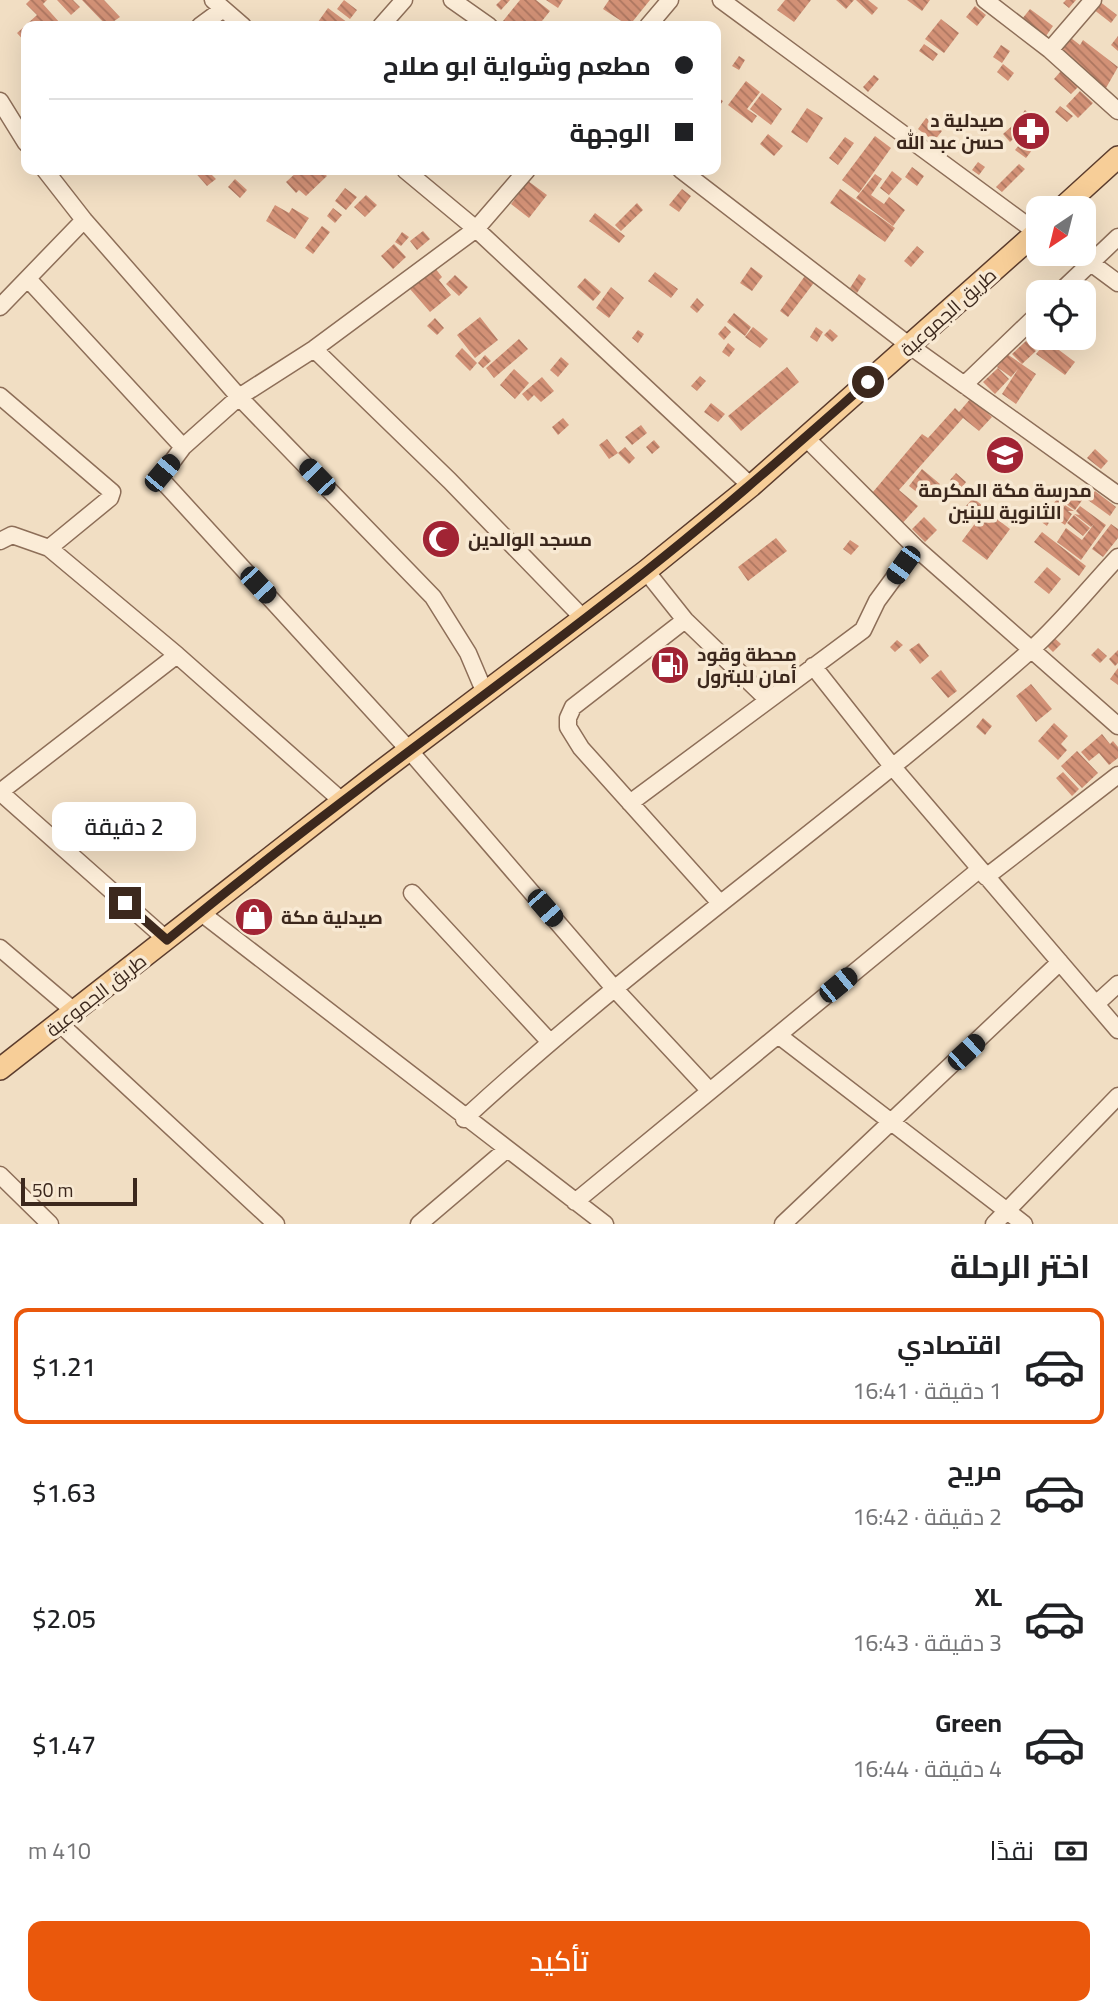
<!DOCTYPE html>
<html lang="ar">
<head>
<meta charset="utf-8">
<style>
  :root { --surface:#fff; --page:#f6f6f6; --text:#202124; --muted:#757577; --line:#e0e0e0; --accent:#ea580c }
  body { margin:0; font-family:Georgia,Cairo,serif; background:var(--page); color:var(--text); direction:rtl; height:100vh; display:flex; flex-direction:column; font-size:26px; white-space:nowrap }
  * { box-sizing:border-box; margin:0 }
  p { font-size:23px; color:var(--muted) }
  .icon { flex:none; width:38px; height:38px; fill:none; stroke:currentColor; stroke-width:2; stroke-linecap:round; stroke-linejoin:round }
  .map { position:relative; height:1224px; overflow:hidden; direction:ltr }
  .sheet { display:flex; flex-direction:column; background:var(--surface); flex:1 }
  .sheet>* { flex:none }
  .guide { position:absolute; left:21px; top:21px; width:700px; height:154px; border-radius:14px; box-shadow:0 7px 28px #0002; direction:rtl; display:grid; align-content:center; height:154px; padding:0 28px; background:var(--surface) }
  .needle { width:46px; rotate:215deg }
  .fabs { position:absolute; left:1026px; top:196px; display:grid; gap:14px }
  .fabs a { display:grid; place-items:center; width:70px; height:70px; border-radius:14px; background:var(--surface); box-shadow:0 7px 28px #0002; font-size:35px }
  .scale { position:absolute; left:21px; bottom:18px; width:116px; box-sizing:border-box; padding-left:7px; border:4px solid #3c281d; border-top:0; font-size:19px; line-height:24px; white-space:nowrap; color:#3c281d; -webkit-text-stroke:5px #f8e9d3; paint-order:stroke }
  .end { position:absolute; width:32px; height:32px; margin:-16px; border:9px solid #3c281d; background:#fff; box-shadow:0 0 0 4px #fff }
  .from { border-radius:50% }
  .bubble { position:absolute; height:49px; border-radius:14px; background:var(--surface); box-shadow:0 7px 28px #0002; font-size:23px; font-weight:600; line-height:49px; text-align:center; direction:rtl }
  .car { position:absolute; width:21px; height:42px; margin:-21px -10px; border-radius:9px; box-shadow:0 0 5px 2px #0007; background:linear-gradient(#222 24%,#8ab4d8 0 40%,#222 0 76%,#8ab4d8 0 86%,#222 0) }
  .guide b { display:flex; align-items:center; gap:24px; height:66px; font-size:26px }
  .guide b+b { border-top:2px solid var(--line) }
  .guide i { width:18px; height:18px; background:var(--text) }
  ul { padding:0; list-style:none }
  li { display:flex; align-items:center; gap:21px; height:116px; margin:0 14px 10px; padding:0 14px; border:4px solid transparent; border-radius:14px }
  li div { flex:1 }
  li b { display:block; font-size:26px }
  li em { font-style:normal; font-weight:600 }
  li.active { border-color:var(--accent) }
  li>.icon { width:63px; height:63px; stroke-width:1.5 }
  h2 { padding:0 28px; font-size:32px; line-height:84px }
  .pay { display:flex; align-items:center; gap:18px; height:77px; padding:0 28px; font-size:26px }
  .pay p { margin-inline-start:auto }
  .action { display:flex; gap:14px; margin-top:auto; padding:14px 28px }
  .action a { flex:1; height:80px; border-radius:14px; background:var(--accent); color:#fff; font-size:28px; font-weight:600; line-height:80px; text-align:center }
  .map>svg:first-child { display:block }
  .building { fill:url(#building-back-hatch) }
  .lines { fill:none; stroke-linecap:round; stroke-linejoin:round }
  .minor-casing { stroke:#8d6e58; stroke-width:19 }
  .major-casing { stroke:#5b3c2d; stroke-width:24 }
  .minor { stroke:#fbecd7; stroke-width:16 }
  .major { stroke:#f7ce98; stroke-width:21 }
  .route { stroke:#3c281d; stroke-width:9 }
  .labels { text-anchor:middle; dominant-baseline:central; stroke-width:7; stroke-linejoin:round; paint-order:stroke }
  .poi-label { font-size:19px; font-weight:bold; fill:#3c281d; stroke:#f8e9d3; text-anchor:start }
  .street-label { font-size:19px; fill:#3c281d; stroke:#f8e9d3 }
</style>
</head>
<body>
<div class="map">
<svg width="1118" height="1224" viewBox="0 0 1118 1224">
  <defs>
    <pattern id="building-back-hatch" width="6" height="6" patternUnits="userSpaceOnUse" patternTransform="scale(1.75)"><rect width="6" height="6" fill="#d29176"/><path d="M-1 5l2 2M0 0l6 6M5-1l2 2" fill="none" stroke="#ac7660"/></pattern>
  </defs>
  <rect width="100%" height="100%" fill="#f1dec3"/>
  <!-- building -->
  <path class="building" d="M30,0h17l-4,4 17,19 -3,3h-31v17l-9,-10 20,-18 -11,-11z
    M57,0h16l7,7 -9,8z
    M82,0h22l16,17 -13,9z
    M344,0l13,10 -7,9 -13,-10z
    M501,0h9l-9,10 -5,-5z
    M520,0h16l14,11 -12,15h-28l-7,-5z
    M546,0h17l-5,8z
    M609,0h41l-21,26 -26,-17z
    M785,0h26l-17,22 -17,-12z
    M836,0h18l-8,9z
    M856,0h12l10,8 -6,7z
    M907,0h23l-8,11z
    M1066,0h10l-7,8 -6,-5z
    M1099,1l18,14 -6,8 -18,-14z
    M975,6l11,9 -9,11 -11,-9z
    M328,8l24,18h-37z
    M1030,9l23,17 -7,10 -24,-17z
    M941,19l18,14 -15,20 -19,-14z
    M1118,36v15l-7,-6z
    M1071,38l9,7 3,-5 35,27 -12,21 -46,-36z
    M924,44l14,10 -5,7 -14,-10z
    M1001,45l9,6 -8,12 -9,-6z
    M739,56l6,4 -6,10 -7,-4z
    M1003,64l11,9 -6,8 -11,-9z
    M1061,71l17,16 -7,7 -17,-15z
    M874,75l5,4 -11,13 -5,-5z
    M746,81l14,11 -13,17 10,7 -5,7 -24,-18z
    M1080,91l13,12 -15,15 -12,-12z
    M762,93l20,16 -11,16 -21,-16z
    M716,96l7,5 -7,10z
    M1060,106l13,10 -6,6 -12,-10z
    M807,108l16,10 -16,25 -16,-11z
    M1025,110l24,18 -23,30 -11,-8 12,-15 -13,-10z
    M926,118l16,13 -8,10 -16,-12z
    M1012,126l7,7 -9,9 -7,-8z
    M768,134l15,12 -9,10 -14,-12z
    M875,136l16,12 -32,45 -17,-13z
    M845,137l9,6 -16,22 -9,-7z
    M978,162l7,5 -6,8 -7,-5z
    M1019,164l6,5 -23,23 -6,-5z
    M912,167l12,9 -7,10 -12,-9z
    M193,170h14l9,9 -9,7z
    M299,170h22l6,6 -21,20 -7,-6 -3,3 -10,-11z
    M892,171l10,8 -13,16 -9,-7z
    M875,174l7,5 -11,16 13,9 5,-7 16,13 -12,16 -37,-28z
    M235,179l12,11 -7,8 -12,-11z
    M528,181l19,14 -18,23 -18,-14z
    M345,188l12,9 -11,13 -11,-9z
    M682,189l9,7 -12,16 -10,-7z
    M840,189l55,39 -10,14 -55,-39z
    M366,195l11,10 -12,12 -11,-10z
    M637,203l6,7 -22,21 -6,-6z
    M275,205l14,8 3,-5 17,10 -14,21 -29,-18z
    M333,208l9,7 -7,8 -8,-7z
    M595,213l30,23 -6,7 -30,-22z
    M322,226l8,6 -17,22 -8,-6z
    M423,231l7,8 -13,11 -7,-9z
    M402,232l7,5 -8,9 -6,-4z
    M394,244l12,13 -13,12 -12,-13z
    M917,246l7,6 -13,15 -7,-6z
    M751,267l12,9 -11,15 -12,-8z
    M435,268l7,9 -3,3 12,15 -21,17 -20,-23z
    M655,272l23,17 -7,9 -23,-17z
    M807,273l9,7 -28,37 -8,-6z
    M859,274l7,5 -9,14 -7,-5z
    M455,275l13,12 -9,9 -13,-12z
    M585,278l16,14 -8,9 -16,-14z
    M611,287l13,11 -15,20 -13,-10z
    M697,298l7,7 -7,8 -7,-6z
    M734,313l17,14 -6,9 -18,-14z
    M480,317l18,23 -23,18 -18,-23z
    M435,318l9,10 -7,7 -10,-9z
    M725,326l6,6 -7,8 -6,-6z
    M753,327l15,12 -8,9 -15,-11z
    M816,327l7,5 -6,10 -7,-5z
    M830,329l8,7 -6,6 -8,-7z
    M638,330l6,4 -6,9 -6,-5z
    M1033,330l5,8h5l32,24 -10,13 -29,-21 5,-6 -14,-10z
    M519,339l9,10 -34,29 -8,-10z
    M1026,341l10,10 -14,13 -10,-10z
    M728,343l7,6 -6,8 -7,-5z
    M462,348l15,15 -7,8 -15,-15z
    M1007,354l29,20 -20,30 -14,-10 16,-25 -7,8 -14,-10z
    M485,355l6,6 -8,7 -5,-5z
    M561,357l8,7 -11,13 -8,-7z
    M787,367l12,15 -58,49 -13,-15z
    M998,368l11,11 -14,15 -12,-12z
    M514,369l15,14 -14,16 -15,-14z
    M700,376l6,5 -9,10 -6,-5z
    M542,377l12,14 -13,11 -7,-7 -6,6 -6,-7z
    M971,398l21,19 -13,14 -16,-13 -64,72 19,16 -19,21 -32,-28 55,-65 6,4 27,-30 4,4z
    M711,403l14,11 -7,8 -14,-10z
    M563,418l6,7 -11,10 -6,-8z
    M641,425l6,8 -15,12 -7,-8z
    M607,439l11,14 -9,6 -10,-14z
    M654,440l6,7 -8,7 -6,-7z
    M625,447l10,11 -6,6 -11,-11z
    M1095,449l13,12 -7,8 -14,-11z
    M922,469l18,15 -13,16 -18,-14z
    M956,473l10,9 -5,7 -11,-9z
    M1063,491l8,5 -16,22 -8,-6z
    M1095,491l21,16 -6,9 -22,-16z
    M1075,493l8,6 -8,11 -9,-6z
    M973,498l10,8 -6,8 -11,-8z
    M1065,505l9,6h-6l4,3 -7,11 -9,-6z
    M1080,506l26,19 -25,35 -24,-18 9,-14 16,12 12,-16 -3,3 -17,-13 6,1 -4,-4z
    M985,510l25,19 -23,31 -25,-19z
    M1046,513l6,4 -5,9 -7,-5z
    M1074,515l16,13 -7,8 -16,-13z
    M924,517l13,13 -12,12 -13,-13z
    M1111,524l7,5v9l-15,19 -11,-8z
    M1042,532l44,34 -7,10 -45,-34z
    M776,538l11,13 -39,30 -10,-14z
    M850,540l9,6 -8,9 -8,-6z
    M1047,567l14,12 -12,15 -15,-12z
    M1048,632l13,12 -8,8 -12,-12z
    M897,640l6,5 -8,7 -5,-5z
    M919,643l10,13 -9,8 -11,-14z
    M1098,648l9,8 -7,7 -9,-8z
    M1118,650v13l-3,3 -6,-7z
    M1118,668v17l-8,-6z
    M941,670l16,21 -9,7 -17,-20z
    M1031,684l21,25 -16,13 -20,-26z
    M983,718l9,8 -7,9 -9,-8z
    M1054,723l14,13 -7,8 6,6 -9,10 -20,-19z
    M1102,734l8,10 3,-3 5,6v11l-9,7 -10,-12 -10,8 -8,-9z
    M1077,751l21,22 -16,15 -21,-22z
    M1063,772l16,17 -7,7 -16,-18z"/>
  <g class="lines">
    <!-- minor casing -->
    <g class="minor-casing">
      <path id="minor" d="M213,0l30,26
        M452,0l37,26
        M721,0l315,232
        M985,0l65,50 68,61
        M200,26l23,-17
        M381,26l23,-26
        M648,26l22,-26
        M1050,50l43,-50
        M0,101l26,42
        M45,170l39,50 155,177 194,200 35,56 17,40
        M405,170l71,59 275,257
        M527,170l-51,59 -162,120 -75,48 -56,50 -23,31 249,272 204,237 96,103
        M681,170l229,176 208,149
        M1091,263l27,20
        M28,279l155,168
        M1060,292l58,-55
        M0,307l84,-87
        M314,349l136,132 134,138
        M964,385l74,-71
        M0,396l112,96 -2,6 -61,50
        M805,437l111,111 202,178
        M0,541l12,-6 37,13 128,107 165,146
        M646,571l39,49 83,80
        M685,620l-112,87 -5,11v9l13,21 139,155
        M813,666l79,100 226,264
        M0,792l177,-137
        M0,792l167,148
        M630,803l233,-173 14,-29 39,-53
        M986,877l132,-102
        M412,893l137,148
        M200,912l405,312
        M0,948l74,63
        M1096,1004l22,-20
        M59,1023l217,201
        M778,1035l246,189
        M464,1119c181,-167 383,-306 567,-469 31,-28 58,-62 87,-93
        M0,1175l50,49
        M575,1202l405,-333
        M419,1224l88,-75
        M783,1224l277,-262
        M994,1224l124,-128"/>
    </g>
    <!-- major casing -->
    <g class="major-casing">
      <path id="major" d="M1062,208l56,-51
        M0,1069l376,-294 270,-204 105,-85 287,-255"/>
    </g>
    <!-- minor -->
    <use href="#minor" class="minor"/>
    <!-- major -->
    <use href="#major" class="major"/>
  </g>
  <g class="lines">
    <!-- route -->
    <path class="route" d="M125,903l42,37c155,-129 321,-244 479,-369 76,-60 149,-125 222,-189"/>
  </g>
  <!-- icons -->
  <defs>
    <g id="pharmacy-disc" transform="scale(2.0125)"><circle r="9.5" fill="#a12434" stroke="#f8e9d3"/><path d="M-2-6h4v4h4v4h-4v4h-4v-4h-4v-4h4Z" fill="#fff"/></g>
    <g id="school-disc" transform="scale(2.0125)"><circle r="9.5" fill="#a12434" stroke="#f8e9d3"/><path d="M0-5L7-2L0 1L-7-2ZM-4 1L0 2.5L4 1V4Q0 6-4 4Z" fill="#fff"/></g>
    <g id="mosque-disc" transform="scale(2.0125)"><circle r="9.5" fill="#a12434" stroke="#f8e9d3"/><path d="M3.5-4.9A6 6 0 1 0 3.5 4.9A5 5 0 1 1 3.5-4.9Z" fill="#fff"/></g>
    <g id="fuel-disc" transform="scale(2.0125)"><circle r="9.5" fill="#a12434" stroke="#f8e9d3"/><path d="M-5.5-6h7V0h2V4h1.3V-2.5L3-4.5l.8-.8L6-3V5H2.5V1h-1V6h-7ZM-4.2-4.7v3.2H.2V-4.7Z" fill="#fff"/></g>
    <g id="shop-disc" transform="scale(2.0125)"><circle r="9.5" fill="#a12434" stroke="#f8e9d3"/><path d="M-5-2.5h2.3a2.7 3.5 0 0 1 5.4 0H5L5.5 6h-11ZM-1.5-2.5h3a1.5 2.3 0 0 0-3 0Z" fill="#fff"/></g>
  </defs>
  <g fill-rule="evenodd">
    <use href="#pharmacy-disc" x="1031" y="131"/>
    <use href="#school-disc" x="1005" y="455"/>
    <use href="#mosque-disc" x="441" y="539"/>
    <use href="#fuel-disc" x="670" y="665"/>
    <use href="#shop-disc" x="254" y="917"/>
  </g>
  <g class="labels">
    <!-- poi labels -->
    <g class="poi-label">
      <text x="1004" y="120" text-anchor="end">صيدلية د<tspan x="1004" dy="22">حسن عبد الله</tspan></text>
      <text x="1005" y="490" text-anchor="middle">مدرسة مكة المكرمة<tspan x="1005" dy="22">الثانوية للبنين</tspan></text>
      <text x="468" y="539">مسجد الوالدين</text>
      <text x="697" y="654">محطة وقود<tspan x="697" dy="22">أمان للبترول</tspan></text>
      <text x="281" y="917">صيدلية مكة</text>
    </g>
    <!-- street labels -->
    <g class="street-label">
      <text transform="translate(948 312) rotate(-42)">طريق الجموعية</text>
      <text transform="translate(96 995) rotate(-38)">طريق الجموعية</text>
    </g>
  </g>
</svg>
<div class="fabs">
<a><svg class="needle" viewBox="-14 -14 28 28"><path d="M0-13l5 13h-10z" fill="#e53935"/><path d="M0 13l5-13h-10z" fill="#757577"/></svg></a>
<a><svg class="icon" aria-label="locate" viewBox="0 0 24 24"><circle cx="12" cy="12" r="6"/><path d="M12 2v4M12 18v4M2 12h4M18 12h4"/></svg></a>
</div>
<div class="scale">50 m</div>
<i class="end from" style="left:868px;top:382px"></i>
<i class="end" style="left:125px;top:903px"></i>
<div class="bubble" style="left:52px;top:802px;width:144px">2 دقيقة</div>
<i class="car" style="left:162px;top:473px;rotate:40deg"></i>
<i class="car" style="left:317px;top:477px;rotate:316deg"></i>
<i class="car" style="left:903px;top:565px;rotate:216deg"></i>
<i class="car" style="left:258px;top:585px;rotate:137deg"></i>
<i class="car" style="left:545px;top:908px;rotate:139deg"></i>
<i class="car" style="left:838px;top:985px;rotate:51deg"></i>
<i class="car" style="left:966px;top:1052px;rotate:47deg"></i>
<div class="guide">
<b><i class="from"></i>مطعم وشواية ابو صلاح</b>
<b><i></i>الوجهة</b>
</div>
</div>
<section class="sheet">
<h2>اختر الرحلة</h2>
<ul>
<li class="active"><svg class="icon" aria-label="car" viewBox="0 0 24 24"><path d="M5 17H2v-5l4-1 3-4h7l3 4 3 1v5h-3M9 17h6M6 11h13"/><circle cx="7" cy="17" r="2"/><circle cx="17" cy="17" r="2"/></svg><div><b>اقتصادي</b><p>1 دقيقة · 16:41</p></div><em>$1.21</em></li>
<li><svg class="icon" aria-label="car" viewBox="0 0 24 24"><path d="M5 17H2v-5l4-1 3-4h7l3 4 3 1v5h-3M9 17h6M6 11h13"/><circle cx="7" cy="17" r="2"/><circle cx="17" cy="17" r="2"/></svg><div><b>مريح</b><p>2 دقيقة · 16:42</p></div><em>$1.63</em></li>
<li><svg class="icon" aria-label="car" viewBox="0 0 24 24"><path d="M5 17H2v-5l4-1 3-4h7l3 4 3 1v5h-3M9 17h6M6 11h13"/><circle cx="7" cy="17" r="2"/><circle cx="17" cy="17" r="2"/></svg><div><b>XL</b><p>3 دقيقة · 16:43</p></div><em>$2.05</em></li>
<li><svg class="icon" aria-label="car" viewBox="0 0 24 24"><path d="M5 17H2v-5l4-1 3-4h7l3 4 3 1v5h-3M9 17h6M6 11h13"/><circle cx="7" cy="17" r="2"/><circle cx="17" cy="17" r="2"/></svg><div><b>Green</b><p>4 دقيقة · 16:44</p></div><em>$1.47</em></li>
</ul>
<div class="pay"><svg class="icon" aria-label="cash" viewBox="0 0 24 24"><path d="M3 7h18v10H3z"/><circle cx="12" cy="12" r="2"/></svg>نقدًا<p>410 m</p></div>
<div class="action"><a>تأكيد</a></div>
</section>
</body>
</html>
